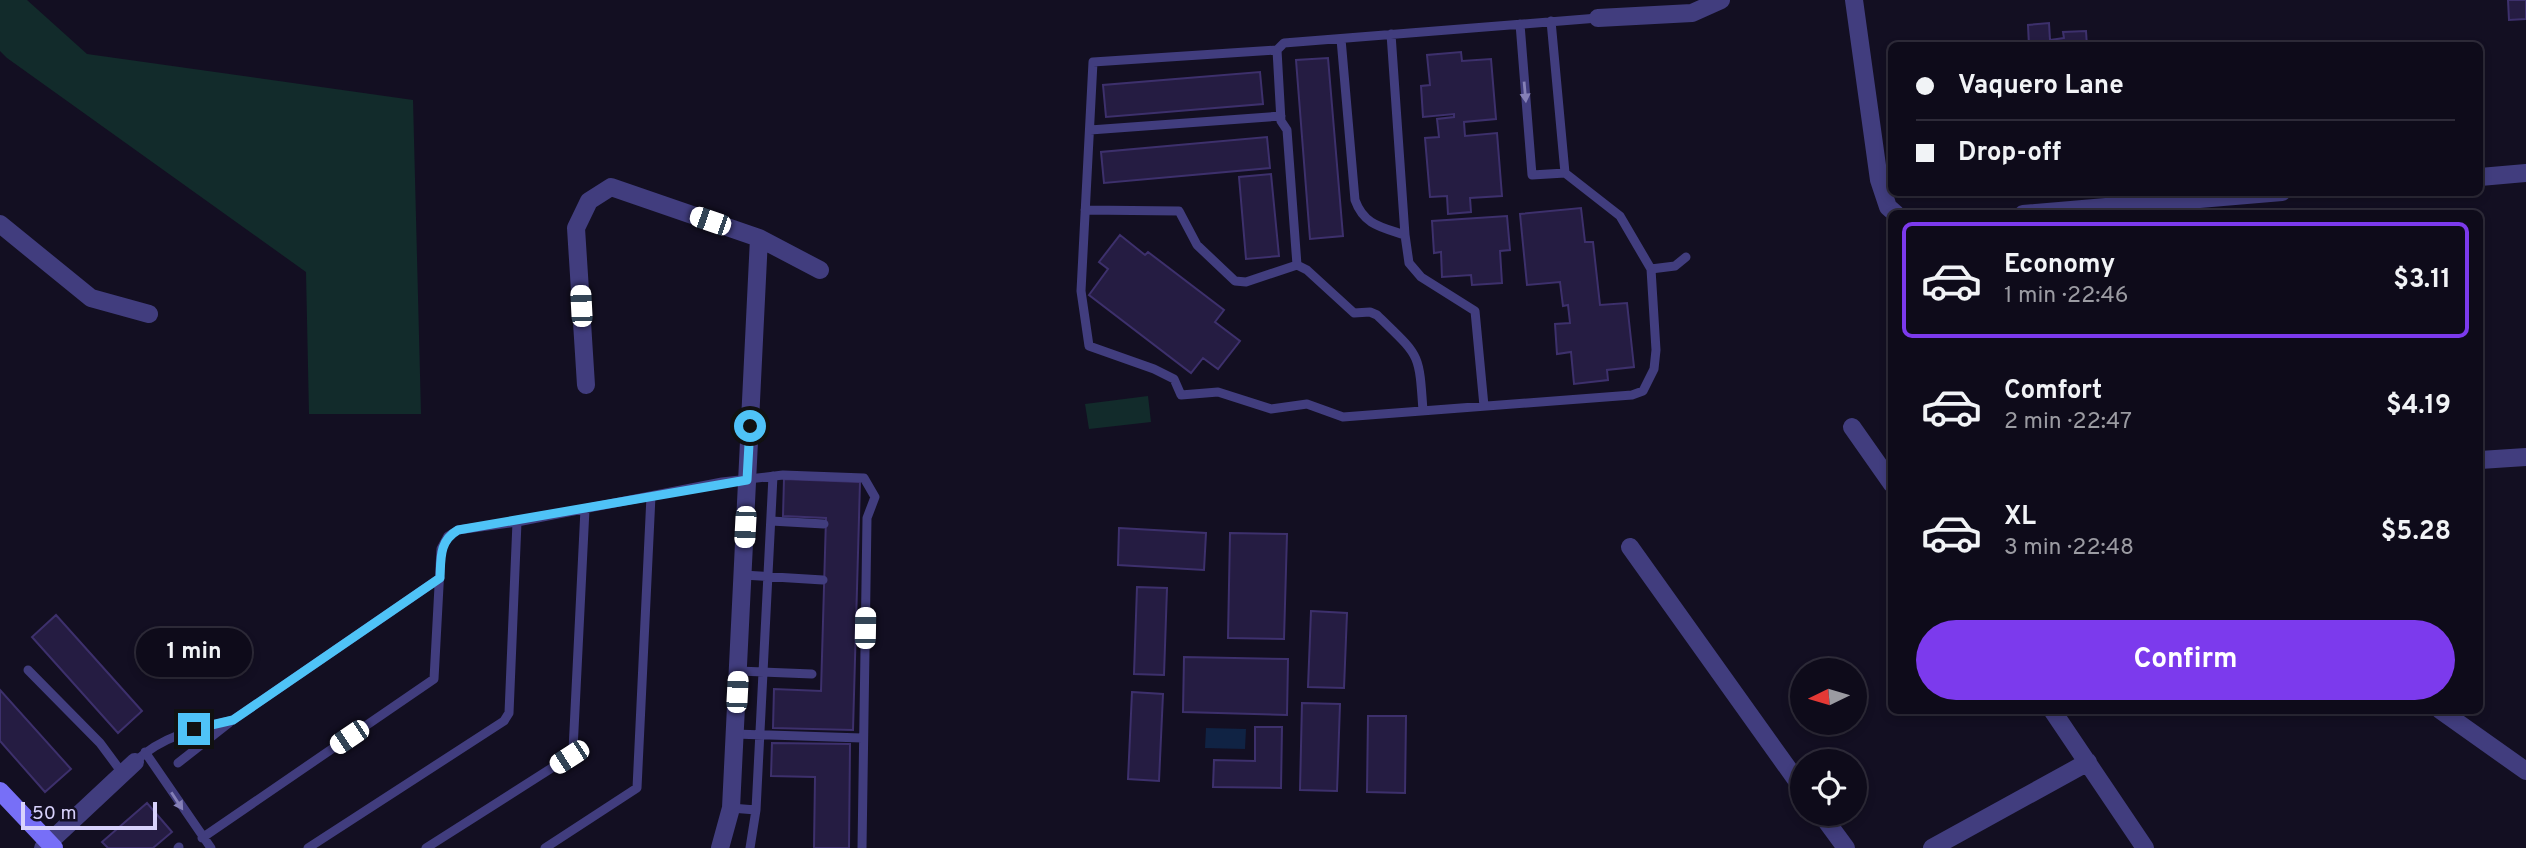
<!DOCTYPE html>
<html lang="en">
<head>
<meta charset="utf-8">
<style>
  :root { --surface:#0e0b1a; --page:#1c1927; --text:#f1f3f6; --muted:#9b9ba2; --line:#2e2b39; --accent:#7c3aed }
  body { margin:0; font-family:Overpass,sans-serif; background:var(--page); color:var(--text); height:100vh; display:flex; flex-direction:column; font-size:26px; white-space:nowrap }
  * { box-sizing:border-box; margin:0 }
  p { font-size:23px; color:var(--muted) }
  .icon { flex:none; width:38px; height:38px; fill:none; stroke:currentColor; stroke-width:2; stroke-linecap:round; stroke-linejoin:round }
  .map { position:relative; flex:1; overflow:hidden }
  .drawer { position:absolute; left:1888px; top:210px; width:595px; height:504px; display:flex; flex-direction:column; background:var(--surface); border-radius:10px; box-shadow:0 4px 10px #0003,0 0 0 2px var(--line) }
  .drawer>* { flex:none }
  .hud { position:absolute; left:1888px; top:42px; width:595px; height:154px; border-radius:10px; box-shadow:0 4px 10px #0003,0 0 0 2px var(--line); display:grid; align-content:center; height:154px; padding:0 28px; background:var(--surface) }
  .needle { width:46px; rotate:265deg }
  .tools { position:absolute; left:1790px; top:658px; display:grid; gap:14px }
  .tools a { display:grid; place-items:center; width:77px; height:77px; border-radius:50%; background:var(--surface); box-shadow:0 4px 10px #0003,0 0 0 2px var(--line); font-size:35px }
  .scale { position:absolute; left:21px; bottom:18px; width:136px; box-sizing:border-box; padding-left:7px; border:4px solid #d8d2fc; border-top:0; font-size:19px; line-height:24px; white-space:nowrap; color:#d8d2fc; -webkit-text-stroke:5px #130f22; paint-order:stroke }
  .end { position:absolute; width:32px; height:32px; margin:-16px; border:9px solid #4fc3f7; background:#111; box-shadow:0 0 0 4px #111 }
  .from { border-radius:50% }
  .bubble { position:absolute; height:49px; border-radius:24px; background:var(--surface); box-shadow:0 4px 10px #0003,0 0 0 2px var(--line); font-size:23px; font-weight:700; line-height:49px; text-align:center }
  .car { position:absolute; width:21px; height:42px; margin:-21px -10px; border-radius:9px; box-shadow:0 0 5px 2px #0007; background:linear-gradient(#fff 24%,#345 0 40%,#fff 0 76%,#345 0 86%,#fff 0) }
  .hud b { display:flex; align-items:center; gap:24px; height:66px; font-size:26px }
  .hud b+b { border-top:2px solid var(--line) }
  .hud i { width:18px; height:18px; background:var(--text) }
  ul { padding:12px 0 0; list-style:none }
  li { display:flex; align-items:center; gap:21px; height:116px; margin:0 14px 10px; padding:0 14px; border:4px solid transparent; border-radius:10px }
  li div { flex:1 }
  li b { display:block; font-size:26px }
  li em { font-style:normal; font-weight:700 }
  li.selected { border-color:var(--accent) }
  li>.icon { width:63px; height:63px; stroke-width:1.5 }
  .primary-button { display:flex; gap:14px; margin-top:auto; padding:14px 28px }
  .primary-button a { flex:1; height:80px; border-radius:42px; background:var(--accent); color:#fff; font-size:28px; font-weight:700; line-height:80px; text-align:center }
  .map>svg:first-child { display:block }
  .green { fill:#122b2b }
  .water { fill:#102344 }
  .building { fill:#251c42; stroke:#3d306c; stroke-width:2 }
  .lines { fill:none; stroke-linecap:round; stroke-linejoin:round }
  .lane { stroke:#413d7e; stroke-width:9 }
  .street { stroke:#413d7e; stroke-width:18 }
  .secondary { stroke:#776ff7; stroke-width:18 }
  .oneway { fill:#8580b7 }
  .route { stroke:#4fc3f7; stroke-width:9 }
</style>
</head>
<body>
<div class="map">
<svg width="2526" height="848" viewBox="0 0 2526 848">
  <rect width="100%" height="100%" fill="#130f22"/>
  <!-- green -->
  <path class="green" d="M0,0h27l60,54 326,46 8,314h-112l-3,-142 -299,-214 -7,-7z
    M1148,396l3,26 -62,7 -4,-25z"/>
  <!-- water -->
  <path class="water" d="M1206,728l40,1 -1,20 -40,-1z"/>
  <!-- building -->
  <path class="building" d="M2508,0h18v19l-17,1z
    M2049,23l1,17 14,-2 -1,-6 23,-1 1,15h-58l-1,-21z
    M1461,52l1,9 29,-2 5,60 -32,3 1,14 32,-3 5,63 -32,2 1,14 -23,2 -1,-18 -17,1 -5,-59 14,-1 -2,-18 17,-2v-3l-31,3 -2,-31 9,-1 -3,-30z
    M1328,58l15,178 -33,3 -14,-179z
    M1260,72l3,32 -157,13 -3,-32z
    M1267,137l3,31 -166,15 -3,-31z
    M1271,174l8,82 -33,3 -7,-82z
    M1581,208l4,34h8l7,63 27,-2 7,64 -27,3 1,10 -34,4 -3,-32 -14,2 -2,-30 15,-1 -2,-18 -5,1 -3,-24 -33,3 -7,-71z
    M1507,216l3,34 -10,1 2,32 -30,2 -1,-10 -29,2 -1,-25 -7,1 -2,-32z
    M1120,235l25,20 3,-3 76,58 -9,12 25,19 -22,28 -15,-11 -12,15 -102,-78 19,-26 -9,-7z
    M784,479l76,3 -7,248 -80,-2 1,-39 47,2 5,-173 -43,-2z
    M1119,528l87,5 -2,37 -86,-5z
    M1230,533l57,1 -3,105 -56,-1z
    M1137,587l30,1 -3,87 -30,-1z
    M1311,611l36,2 -3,75 -36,-1z
    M56,615l86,96 -24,22 -86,-96z
    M1184,657l104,2 -1,56 -104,-3z
    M0,690l71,79 -26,23 -45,-51z
    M1132,692l31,2 -4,87 -31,-2z
    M1302,703l38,1 -3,87 -37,-1z
    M1368,716h38l-1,77 -38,-1z
    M1255,727h27l-1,61 -68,-1 1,-27 41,1z
    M772,743l78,1 -1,104h-35l1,-71 -44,-1z
    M147,803l25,29 -19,16h-45l-6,-6z"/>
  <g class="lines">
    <!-- lane -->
    <path class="lane" d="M1551,21l14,152
      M1391,34l14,201
      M1341,39l14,161c9,25 26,27 50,35l4,28 12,14 54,34 9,95
      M1277,50l-184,12 -12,229 8,55 65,23 20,10 7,16 37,-3 53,17 36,-5 36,13 289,-22 11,-4 11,-22 2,-19 -5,-81 -31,-53 -55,-43 -33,2 -12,-151
      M1090,130l191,-14
      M1085,210l94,1 18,34 38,36 11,1 51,-17 10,5 47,43 16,-1 7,3c43,42 42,36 46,96
      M1297,265l-10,-135 -6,-9 -4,-71 7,-7 314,-25
      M1651,269l24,-3 11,-9
      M771,521l53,3
      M743,575l80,5
      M28,670l72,73 23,31
      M738,671l74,3
      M735,734l127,4
      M145,752l66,96
      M135,762c26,-26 63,-34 98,-42l207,-142
      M178,763l51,-40
      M731,808l25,2
      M202,838l232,-159 7,-130 7,-13 10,-6 59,-8 205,-40 61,-7 81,3 11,19 -8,21 -5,330
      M178,848l1,-1
      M308,848l196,-127 5,-8 8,-191
      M426,848l143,-91 4,-7 12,-241
      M545,848l92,-60 14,-292
      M750,848l6,-38 17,-334"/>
    <!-- street -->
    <path class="street" d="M1854,0l25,180 9,27 8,7
      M1598,18l94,-5 29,-13
      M2480,177l46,-4
      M2023,214l259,-22
      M0,224l91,74 58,16
      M586,385l-10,-157 13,-27 22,-14 148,51 61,32
      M1852,427l40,57
      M2480,460l46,-3
      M1630,547l172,241
      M2052,710l93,138
      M2440,710l86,61
      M1821,814l25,34
      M43,848l92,-86
      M720,848l11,-40 28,-570
      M1932,848l156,-86"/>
    <!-- secondary -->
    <path class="secondary" d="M0,791l54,57"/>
  </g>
  <!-- one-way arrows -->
  <defs><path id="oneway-solid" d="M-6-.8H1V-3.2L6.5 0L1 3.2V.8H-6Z" transform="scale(1.75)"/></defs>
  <g class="oneway">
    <use href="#oneway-solid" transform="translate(1525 92) rotate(85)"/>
    <use href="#oneway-solid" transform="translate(177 801) rotate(57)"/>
  </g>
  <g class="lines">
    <!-- route -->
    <path class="route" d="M194,729l39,-9 207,-142c1,-20 -1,-37 18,-48l289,-50 3,-54"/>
  </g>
</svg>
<div class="tools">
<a><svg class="needle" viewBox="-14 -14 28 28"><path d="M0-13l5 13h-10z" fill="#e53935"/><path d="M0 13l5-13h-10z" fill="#9b9ba2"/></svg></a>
<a><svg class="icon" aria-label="locate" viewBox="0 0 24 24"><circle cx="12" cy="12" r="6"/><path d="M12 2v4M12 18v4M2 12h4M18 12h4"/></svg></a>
</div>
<div class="scale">50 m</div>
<i class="end from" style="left:750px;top:426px"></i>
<i class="end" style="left:194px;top:729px"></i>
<div class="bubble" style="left:136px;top:628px;width:116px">1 min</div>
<i class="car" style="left:710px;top:221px;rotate:289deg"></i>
<i class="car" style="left:581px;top:306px;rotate:357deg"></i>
<i class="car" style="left:745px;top:527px;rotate:183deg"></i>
<i class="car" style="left:865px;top:628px;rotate:1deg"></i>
<i class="car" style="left:737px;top:692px;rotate:3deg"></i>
<i class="car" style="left:349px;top:737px;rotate:236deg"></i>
<i class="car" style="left:569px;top:757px;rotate:237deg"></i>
<div class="hud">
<b><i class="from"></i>Vaquero Lane</b>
<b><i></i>Drop-off</b>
</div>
<section class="drawer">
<ul>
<li class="selected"><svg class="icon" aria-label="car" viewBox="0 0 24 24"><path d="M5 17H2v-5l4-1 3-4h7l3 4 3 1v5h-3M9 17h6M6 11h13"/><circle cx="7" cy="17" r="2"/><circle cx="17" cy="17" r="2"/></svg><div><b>Economy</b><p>1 min · 22:46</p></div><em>$3.11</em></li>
<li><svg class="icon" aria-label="car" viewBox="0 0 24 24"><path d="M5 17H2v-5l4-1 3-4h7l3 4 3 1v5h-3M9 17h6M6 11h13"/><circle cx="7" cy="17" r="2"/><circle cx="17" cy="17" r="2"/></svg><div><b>Comfort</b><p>2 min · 22:47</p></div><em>$4.19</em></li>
<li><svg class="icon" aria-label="car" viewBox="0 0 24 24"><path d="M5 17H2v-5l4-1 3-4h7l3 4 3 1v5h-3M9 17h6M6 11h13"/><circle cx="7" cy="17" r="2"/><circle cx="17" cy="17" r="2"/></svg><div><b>XL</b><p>3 min · 22:48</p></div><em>$5.28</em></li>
</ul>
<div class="primary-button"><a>Confirm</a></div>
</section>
</div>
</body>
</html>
